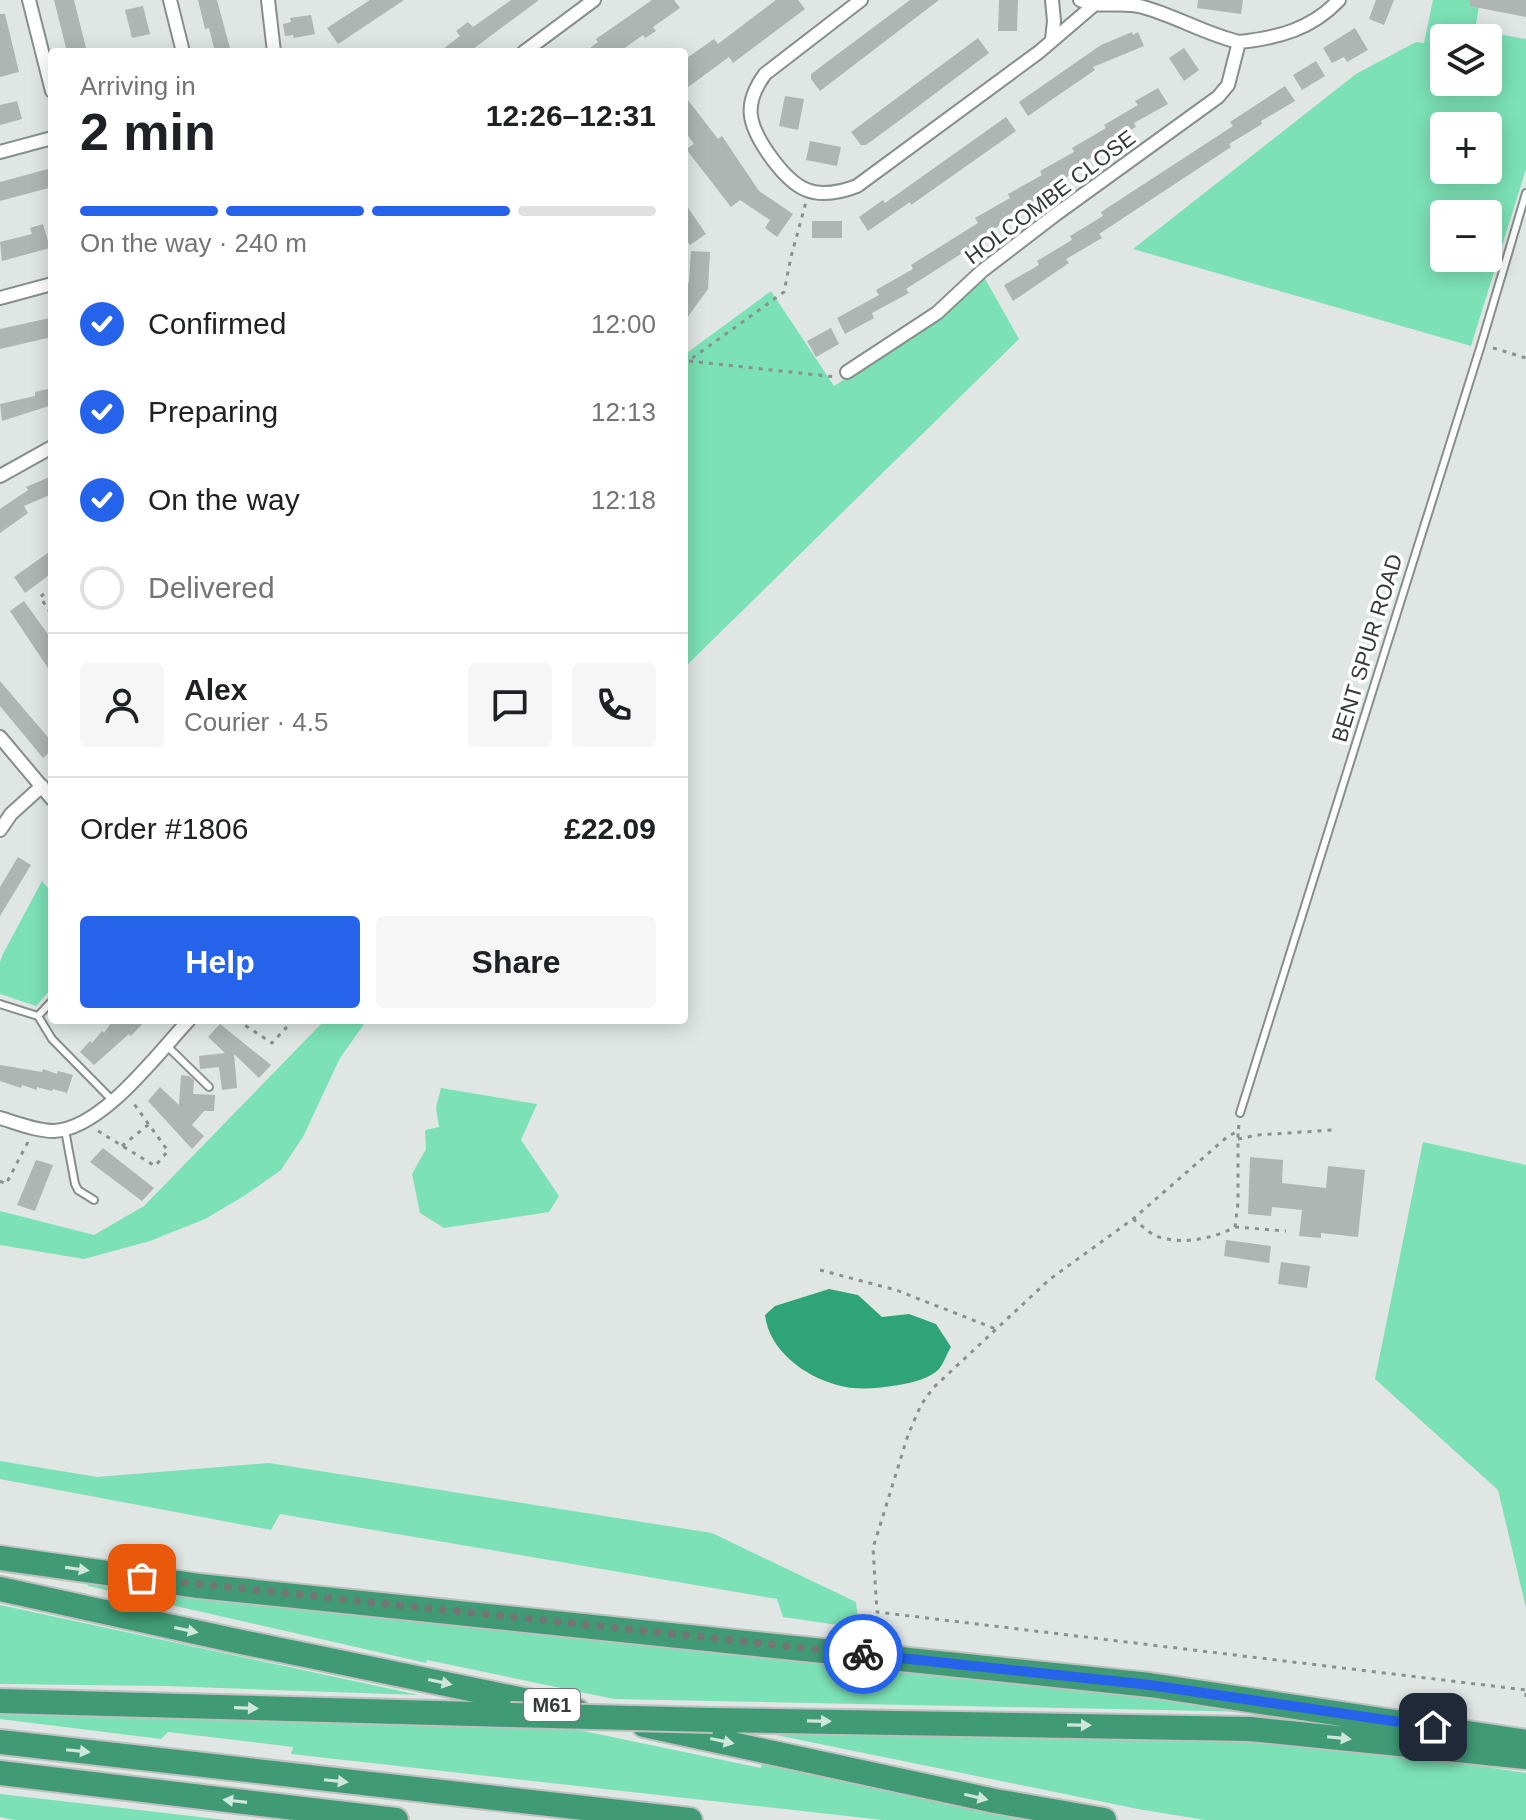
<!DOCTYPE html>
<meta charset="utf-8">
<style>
body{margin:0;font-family:Helvetica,sans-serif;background:#f6f6f6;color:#202124;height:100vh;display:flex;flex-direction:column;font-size:30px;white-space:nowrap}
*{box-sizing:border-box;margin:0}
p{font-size:26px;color:#757577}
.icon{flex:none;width:44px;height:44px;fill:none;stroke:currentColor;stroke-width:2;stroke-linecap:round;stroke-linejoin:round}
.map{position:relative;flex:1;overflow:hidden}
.panel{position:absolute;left:48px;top:48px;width:640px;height:976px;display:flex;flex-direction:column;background:#fff;border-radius:8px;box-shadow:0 4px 20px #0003}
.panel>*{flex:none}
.tools{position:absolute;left:1430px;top:24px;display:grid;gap:16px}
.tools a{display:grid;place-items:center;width:72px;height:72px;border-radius:8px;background:#fff;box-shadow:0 4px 20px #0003;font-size:40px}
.pin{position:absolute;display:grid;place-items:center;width:68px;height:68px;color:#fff;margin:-34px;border-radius:16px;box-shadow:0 4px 12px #0006}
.courier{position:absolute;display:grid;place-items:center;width:80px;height:80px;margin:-40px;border:6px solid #2563eb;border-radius:50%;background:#fff;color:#222;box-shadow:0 2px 10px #0007}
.summary em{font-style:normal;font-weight:700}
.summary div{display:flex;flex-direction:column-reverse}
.summary{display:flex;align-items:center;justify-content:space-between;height:136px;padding:0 32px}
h1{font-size:52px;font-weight:700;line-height:60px}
.bar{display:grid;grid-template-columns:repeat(4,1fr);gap:12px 8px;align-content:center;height:96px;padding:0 32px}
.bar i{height:10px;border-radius:6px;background:#e0e0e0}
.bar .current{background:#2563eb}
.bar p{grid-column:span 4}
.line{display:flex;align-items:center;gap:20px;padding:0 32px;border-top:2px solid #e0e0e0}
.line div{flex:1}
.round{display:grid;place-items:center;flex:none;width:84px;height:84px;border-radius:8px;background:#f6f6f6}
ol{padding:0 32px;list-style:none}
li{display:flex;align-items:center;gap:24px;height:88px}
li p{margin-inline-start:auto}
li .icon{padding:8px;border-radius:50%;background:#2563eb;color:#fff;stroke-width:4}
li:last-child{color:#757577}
li i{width:44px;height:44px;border:4px solid #e0e0e0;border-radius:50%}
.action{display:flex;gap:16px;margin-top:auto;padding:16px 32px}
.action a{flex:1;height:92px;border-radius:8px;background:#2563eb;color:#fff;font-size:32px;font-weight:700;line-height:92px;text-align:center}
.action a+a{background:#f6f6f6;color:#202124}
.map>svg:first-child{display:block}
.green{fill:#7ce1b6;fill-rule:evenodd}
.water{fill:#2fa47a}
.building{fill:#aeb5b2}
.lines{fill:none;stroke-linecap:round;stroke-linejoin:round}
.service-casing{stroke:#888f8b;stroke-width:10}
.minor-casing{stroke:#888f8b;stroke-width:16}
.motorway-casing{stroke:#bfc0c0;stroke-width:28}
.path{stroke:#8b908e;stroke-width:3;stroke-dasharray:4 6;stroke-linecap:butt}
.service{stroke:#fff;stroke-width:6}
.minor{stroke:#fff;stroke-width:12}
.motorway{stroke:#409a76;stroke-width:24}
.motorway-bridge-casing{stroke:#bfc0c0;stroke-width:28;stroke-linecap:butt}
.motorway-bridge{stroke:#409a76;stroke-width:24}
.oneway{fill:#cfe6dd}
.done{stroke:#727674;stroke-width:8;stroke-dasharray:0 14.4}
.route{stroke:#2563eb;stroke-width:10}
.labels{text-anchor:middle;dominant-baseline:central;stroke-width:7;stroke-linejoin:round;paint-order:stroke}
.shield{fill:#fff;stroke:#737574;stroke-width:2}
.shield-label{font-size:20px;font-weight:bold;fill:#373a39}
.street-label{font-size:22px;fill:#373a39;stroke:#fff}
</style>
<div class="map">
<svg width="1526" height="1820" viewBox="0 0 1526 1820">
<rect width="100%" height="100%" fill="#dfe6e3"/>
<path class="green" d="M1433,0H1480L1475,30L1526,39V169L1471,346L1133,249L1356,74L1416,42L1424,43ZM1444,38H1488V82H1444ZM1444,126H1488V170H1444ZM1444,214H1488V258H1444Z
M984,277L1019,339L684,668V355L771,291L834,386L937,319Z
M42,881L52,893V988L36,1006L0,994V962L3,954Z
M325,1020H367L340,1058L303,1137L281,1170L244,1196L205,1219L150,1241L84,1259L0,1245V1211L94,1235L144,1206Z
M441,1088L537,1104L521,1140L559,1196L549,1212L444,1228L420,1213L412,1174L426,1149L425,1130L439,1127L436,1108Z
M1423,1142L1526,1165V1608L1498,1490L1375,1379Z
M0,1461L97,1477L269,1463L712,1533L856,1602L859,1628L783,1617L777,1599L280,1514L271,1530L0,1479Z
M87,1583L1052,1685L1258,1712L614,1699L427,1660L426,1663L88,1586Z
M0,1605L419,1695L166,1686L0,1684Z
M0,1712L569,1728L761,1768L762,1762L869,1787L1048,1820H883L291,1754L293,1747L168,1732L161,1739L0,1719Z
M771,1734C952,1735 1135,1730 1316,1745C1386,1751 1456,1762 1526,1773V1820H1205L1138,1809Z
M0,1794L226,1820H14L0,1817Z"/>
<path class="water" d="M829,1289L858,1295L882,1317L909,1314L936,1324L951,1347C947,1353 944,1363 939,1369C931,1378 911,1383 899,1385C879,1388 856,1391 837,1385C804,1376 769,1350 765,1315L775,1306Z"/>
<path class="building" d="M54,0H74L87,52H67Z
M198,0H217L231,52H215L209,28L205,29Z
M370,0H404L338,44L327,28Z
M511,0H539L469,52H439L460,36L456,31L468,22L473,27Z
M652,0H674L680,8L653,27L656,31L645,38L643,35L619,52H585L598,42L596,39Z
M776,0H798L805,9L733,63L729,57L684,90V60L714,39L718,44Z
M910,0H939L820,91L811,79V74Z
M999,0H1018L1017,31H998Z
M1198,0H1243L1241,14L1197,8Z
M1376,0H1394L1384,25L1369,19Z
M1470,0H1526V17L1470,6Z
M143,6L150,34L132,38L125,10Z
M0,14H5L19,72L0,77Z
M311,15L315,34L294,38L293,35L285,36L283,24L291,22L290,18Z
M1355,28L1368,50L1347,62L1344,57L1332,63L1323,48Z
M1132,32L1133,35L1138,32L1144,46L1093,67L1095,70L1028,116L1019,102L1101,45Z
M978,38L989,53L896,123L866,145H861L851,132Z
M1184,48L1199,70L1184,81L1169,58Z
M1316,61L1325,76L1302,90L1293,75Z
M1285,86L1295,101L1261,121L1262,124L1229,144L1231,147L1099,234L1102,238L1066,259L1069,263L1013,301L1004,285L1039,265L1037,261L1072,240L1070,236L1103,216L1101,212L1233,126L1230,122Z
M1158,88L1168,104L1134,123L1136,127L1102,146L1104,150L1070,170L1072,174L1038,193L1040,197L1005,217L1007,221L973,241L975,245L906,289L909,293L872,313L874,318L845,334L837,318L879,295L876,290L913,269L911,265L978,223L975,218L1010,198L1008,194L1042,175L1040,171L1074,152L1072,148L1106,128L1104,125L1138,105L1135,101Z
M684,95L718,139L722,136L759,191L793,214L777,237L765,228L770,220L740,200L731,207L686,149L694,144L684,130Z
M785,96L804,99L798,130L779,126Z
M17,101L22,119L0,125V105Z
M1006,117L1016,131L911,205L910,202L868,231L859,217L883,200L885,203Z
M810,141L841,147L837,166L806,160Z
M52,168V187L0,201V182Z
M684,202L706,234L690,245L684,236Z
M812,221H842V238H812Z
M43,224L50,248L2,261L0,242L32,234L30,228Z
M691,251L710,252L708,289L684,322V290L689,282Z
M50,318L52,337L0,349V329Z
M831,328L839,344L816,357L807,341Z
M52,388V405L2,421L0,404L35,396V392Z
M52,476V494L24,506L28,513L0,533V509L28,490L26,487Z
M52,550V573L25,593L14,577Z
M24,601L52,640V674L10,611Z
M0,681L52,742V750L43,758L0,706Z
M18,857L31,865L0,916V887Z
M113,1020H146L131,1036L129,1034L94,1065L80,1052L90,1041L92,1043L102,1031L104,1033Z
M220,1024L271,1065L259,1078L234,1054L237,1088L222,1090L219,1067L200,1069L199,1056L225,1053L208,1037Z
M0,1065L42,1072L43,1069L57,1074L58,1071L73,1075L67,1093L53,1089L52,1091L37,1087V1090L22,1085L21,1088L0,1081Z
M181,1075L189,1076L194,1080L193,1094L215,1095L214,1111H204L192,1125L204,1136L192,1149L148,1101L160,1087L179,1105Z
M103,1148L154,1188L142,1201L90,1162Z
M1250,1157L1283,1160L1282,1183L1326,1188L1328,1166L1365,1170L1358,1237L1321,1233V1238L1299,1236L1302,1210L1272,1207L1271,1216L1248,1214Z
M36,1160L53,1165L35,1211L17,1205Z
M1226,1240L1271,1246L1269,1263L1224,1256Z
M1281,1262L1310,1266L1307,1288L1278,1284Z"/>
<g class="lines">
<g class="service-casing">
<path id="service" d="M0,1004L38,1016L52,1001
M38,1016L52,1039L112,1100
M166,1045L209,1087
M1240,1113L1481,345L1526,193
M65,1130L75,1184L78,1190L94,1200"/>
</g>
<g class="minor-casing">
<path id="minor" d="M29,0L52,91
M170,0L183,52
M268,0L274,52
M861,0L765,74C743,104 748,124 768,153C793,189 813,203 857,186L1039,52L1094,5
M1080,0C1100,9 1122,1 1143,7C1176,16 1205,34 1239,42
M1052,40L1054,21L1052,0
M524,52L594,0
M0,152L52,138
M0,298L52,284
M847,372L937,313L982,271L1055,215L1218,97L1228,85L1239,42C1278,38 1312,29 1339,0
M0,476L52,447
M0,737L52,799
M0,830L11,814L42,786
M0,1118C17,1123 36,1131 54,1131C102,1129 157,1054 189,1020"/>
</g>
<g class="motorway-casing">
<path id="motorway" d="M0,1558L199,1586L1150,1685L1526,1742
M0,1589L232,1640L577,1711
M0,1701L510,1715
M713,1720L1250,1729L1526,1757
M644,1725L995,1801L1104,1820
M0,1742L690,1820
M0,1773L396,1820"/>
</g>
<path class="path" d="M1493,348L1526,358
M689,361L836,377
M684,364L784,292L791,257L806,202
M52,588L40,597L52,615
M237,1020L272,1043L286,1028L281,1020
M1239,1125L1238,1131L1227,1137L1133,1219L1050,1279L933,1388L921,1405L908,1435L873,1548L877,1612L1526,1690
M98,1131L155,1166L168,1151L132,1101
M1238,1139L1257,1135L1333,1130
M122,1146L149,1124
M0,1181L6,1184L29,1140
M1133,1219C1140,1224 1147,1231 1154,1235C1178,1246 1213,1239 1235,1227L1238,1203V1131
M1235,1227L1286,1231
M820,1270L896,1290L996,1329
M1526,1693V1702"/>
<use href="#service" class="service"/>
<use href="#minor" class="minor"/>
<use href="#motorway" class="motorway"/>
<g class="motorway-bridge-casing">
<path id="motorway-bridge" d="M510,1715L713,1720"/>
</g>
<use href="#motorway-bridge" class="motorway-bridge"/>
</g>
<defs><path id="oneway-solid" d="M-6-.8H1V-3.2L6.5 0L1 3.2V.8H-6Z" transform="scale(2)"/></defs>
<g class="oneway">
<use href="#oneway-solid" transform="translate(77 1569) rotate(8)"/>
<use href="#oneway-solid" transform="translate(186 1630) rotate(12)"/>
<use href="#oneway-solid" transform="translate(440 1682) rotate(12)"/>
<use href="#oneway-solid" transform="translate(246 1708) rotate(2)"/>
<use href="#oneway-solid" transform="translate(819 1721) rotate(1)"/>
<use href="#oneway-solid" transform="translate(1079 1725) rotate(1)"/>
<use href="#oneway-solid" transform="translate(1339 1738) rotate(6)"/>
<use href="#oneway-solid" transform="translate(722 1741) rotate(12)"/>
<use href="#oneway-solid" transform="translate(78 1751) rotate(6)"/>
<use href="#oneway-solid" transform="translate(336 1781) rotate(6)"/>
<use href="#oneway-solid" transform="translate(976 1797) rotate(13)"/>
<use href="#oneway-solid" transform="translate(235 1801) rotate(-173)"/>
</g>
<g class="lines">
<path class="done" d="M142,1578L863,1654"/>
<path class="route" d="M863,1654L1150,1685L1433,1727"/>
</g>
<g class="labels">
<rect class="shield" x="524" y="1689" width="56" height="32" rx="6"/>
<g class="shield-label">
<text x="552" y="1705">M61</text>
</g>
<g class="street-label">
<text transform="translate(1050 197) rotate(-37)">HOLCOMBE CLOSE</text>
<text transform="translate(1367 648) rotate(-73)">BENT SPUR ROAD</text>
</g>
</g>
</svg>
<div class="tools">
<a><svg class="icon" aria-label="layers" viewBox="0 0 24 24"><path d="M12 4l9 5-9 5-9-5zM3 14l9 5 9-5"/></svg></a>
<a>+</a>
<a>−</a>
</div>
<div class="pin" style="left:142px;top:1578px;background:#ea580c"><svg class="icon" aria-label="bag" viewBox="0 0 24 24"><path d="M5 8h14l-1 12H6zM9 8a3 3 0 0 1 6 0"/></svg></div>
<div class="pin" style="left:1433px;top:1727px;background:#1f2937"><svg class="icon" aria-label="home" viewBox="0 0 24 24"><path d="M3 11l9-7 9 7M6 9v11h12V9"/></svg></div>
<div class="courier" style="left:863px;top:1654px"><svg class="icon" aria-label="bike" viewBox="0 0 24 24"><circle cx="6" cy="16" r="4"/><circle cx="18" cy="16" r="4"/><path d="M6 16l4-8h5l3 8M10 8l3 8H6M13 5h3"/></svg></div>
<section class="panel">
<div class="summary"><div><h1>2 min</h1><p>Arriving in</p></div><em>12:26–12:31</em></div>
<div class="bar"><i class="current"></i><i class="current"></i><i class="current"></i><i></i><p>On the way · 240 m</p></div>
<ol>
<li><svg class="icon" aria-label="check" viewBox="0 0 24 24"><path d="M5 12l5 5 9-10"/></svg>Confirmed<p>12:00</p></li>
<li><svg class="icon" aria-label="check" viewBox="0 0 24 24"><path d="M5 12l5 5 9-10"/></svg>Preparing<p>12:13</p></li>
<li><svg class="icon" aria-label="check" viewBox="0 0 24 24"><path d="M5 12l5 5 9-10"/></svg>On the way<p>12:18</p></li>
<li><i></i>Delivered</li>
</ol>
<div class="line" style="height:144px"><a class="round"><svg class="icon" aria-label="person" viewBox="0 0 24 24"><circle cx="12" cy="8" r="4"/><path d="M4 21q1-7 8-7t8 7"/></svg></a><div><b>Alex</b><p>Courier · 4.5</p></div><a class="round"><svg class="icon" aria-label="chat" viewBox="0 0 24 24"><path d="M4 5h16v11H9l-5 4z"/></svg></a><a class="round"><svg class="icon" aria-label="phone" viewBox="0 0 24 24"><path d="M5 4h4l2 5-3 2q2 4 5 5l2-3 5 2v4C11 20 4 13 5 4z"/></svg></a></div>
<div class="line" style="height:104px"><div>Order #1806</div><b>£22.09</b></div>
<div class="action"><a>Help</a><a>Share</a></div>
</section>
</div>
